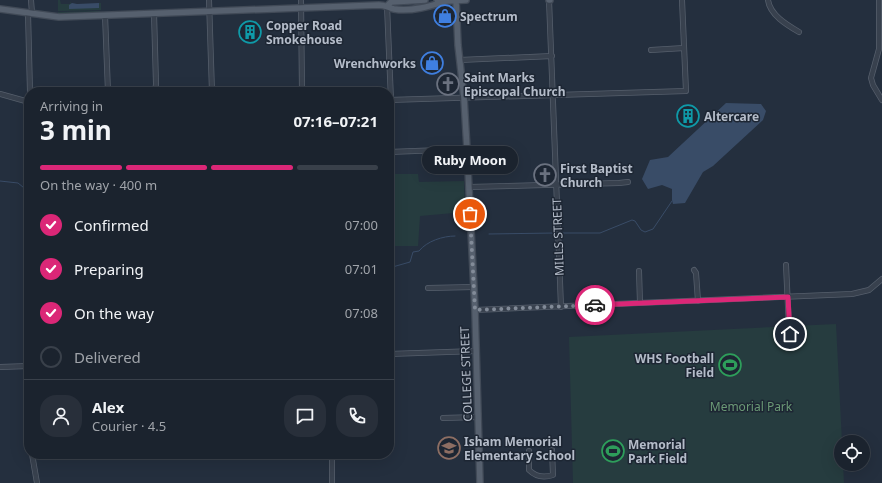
<!DOCTYPE html>
<meta charset="utf-8">
<style>
body{margin:0;font-family:"Noto Sans",sans-serif;background:#282f3a;color:#f1f3f6;height:100vh;display:flex;flex-direction:column;font-size:15px;white-space:nowrap}
*{box-sizing:border-box;margin:0}
p{font-size:13px;color:#a0a4aa}
.icon{flex:none;width:22px;height:22px;fill:none;stroke:currentColor;stroke-width:2;stroke-linecap:round;stroke-linejoin:round}
.map{position:relative;flex:1;overflow:hidden}
.side{position:absolute;left:24px;top:87px;width:370px;height:372px;display:flex;flex-direction:column;background:#1b232e;border-radius:16px;box-shadow:0 4px 16px #0002,0 0 0 1px #39404a}
.side>*{flex:none}
.fabs{position:absolute;left:834px;top:435px;display:grid;gap:8px}
.fabs a{display:grid;place-items:center;width:36px;height:36px;border-radius:50%;background:#1b232e;box-shadow:0 4px 16px #0002,0 0 0 1px #39404a;font-size:20px}
.pin{position:absolute;display:grid;place-items:center;width:34px;height:34px;color:#fff;margin:-17px;border:2px solid #fff;border-radius:50%;box-shadow:0 1px 4px #0007}
.courier{position:absolute;display:grid;place-items:center;width:40px;height:40px;margin:-20px;border:3px solid #db2777;border-radius:50%;background:#fff;color:#222;box-shadow:0 1px 5px #0007}
.bubble{position:absolute;height:28px;border-radius:14px;background:#1b232e;box-shadow:0 4px 16px #0002,0 0 0 1px #39404a;font-size:13px;font-weight:700;line-height:28px;text-align:center}
.head em{font-style:normal;font-weight:700}
.head div{display:flex;flex-direction:column-reverse}
.head{display:flex;align-items:center;justify-content:space-between;height:68px;padding:0 16px}
h1{font-size:26px;font-weight:700;line-height:30px}
.bar{display:grid;grid-template-columns:repeat(4,1fr);gap:6px 4px;align-content:center;height:48px;padding:0 16px}
.bar i{height:5px;border-radius:3px;background:#39404a}
.bar .on{background:#db2777}
.bar p{grid-column:span 4}
.line{display:flex;align-items:center;gap:10px;padding:0 16px;border-top:1px solid #39404a}
.line div{flex:1}
.round{display:grid;place-items:center;flex:none;width:42px;height:42px;border-radius:16px;background:#282f3a}
ol{padding:0 16px;list-style:none}
li{display:flex;align-items:center;gap:12px;height:44px}
li p{margin-inline-start:auto}
li .icon{padding:4px;border-radius:50%;background:#db2777;color:#fff;stroke-width:4}
li:last-child{color:#a0a4aa}
li i{width:22px;height:22px;border:2px solid #39404a;border-radius:50%}
.map>svg:first-child{display:block}
.green{fill:#263c3f}
.water{fill:#394c67}
.lines{fill:none;stroke-linecap:round;stroke-linejoin:round}
.stream{stroke:#394c67;stroke-width:1}
.minor-casing{stroke:#565f6c;stroke-width:6}
.major-casing{stroke:#414a57;stroke-width:8}
.minor{stroke:#38414e;stroke-width:4.5}
.major{stroke:#56606e;stroke-width:5.5}
.done{stroke:#828b98;stroke-width:4;stroke-dasharray:0 7.2}
.route{stroke:#db2777;stroke-width:5}
.labels{text-anchor:middle;dominant-baseline:central;stroke-width:3;stroke-linejoin:round;paint-order:stroke}
.poi-label{font-size:12px;font-weight:bold;fill:#b4bcc9;stroke:#1d2633;text-anchor:start}
.street-label{font-size:12px;fill:#b4bcc9;stroke:#1d2633}
.park-label{font-size:12px;fill:#6b9a76;stroke:#1d2633}
</style>
<div class="map">
<svg width="882" height="483" viewBox="0 0 882 483">
<rect width="100%" height="100%" fill="#242f3e"/>
<path class="green" d="M58,0H60L61,4H70L71,1V5L99,8V3H101V10L58,11Z
M101,11L99,12L58,14V12Z
M389,174H418L419,182L464,181L465,212L420,216L418,246H389Z
M836,324L842,442L841,464H843L844,483H573L569,337Z"/>
<path class="water" d="M72,3L77,4L99,3V8L69,9V5Z
M726,103L761,104L766,111L763,120L713,166L703,172L685,203L673,204L672,200V189L662,185L648,189L642,179L650,160L668,157Z"/>
<g class="lines">
<path class="stream" d="M0,181L18,183L29,192
M561,233H600L632,220L635,221L641,230L645,232L653,229L672,201
M489,234L555,233
M389,268L410,262L413,252L419,251C427,241 443,236 455,236"/>
<g class="minor-casing">
<path id="minor" d="M31,0L32,13
M209,0L212,92
M301,0L302,92
M549,0L561,307
M768,0C770,15 787,25 799,32
M879,0V49L871,78L873,85L882,100
M387,6L391,100
M28,13L30,92
M154,13L156,84L155,92
M105,15L108,92
M651,50L684,48
M460,60L552,56
M0,94L29,102
M389,100L686,91L682,0
M389,152L467,149
M469,187L619,183L628,182
M786,265L789,328L792,338
M694,270L696,273L698,301
M639,271L640,303
M428,288L474,287
M475,310L852,294L869,290L882,279
M389,354L476,351
M0,367L29,366
M443,418L478,417
M529,451V470C536,477 544,478 553,475L552,450
M32,454L37,483
M332,454V483"/>
</g>
<g class="major-casing">
<path id="major" d="M437,0L447,1L466,0
M456,0L458,45L464,98L467,149L475,310L480,483
M549,0H550
M387,6L391,2L425,0
M0,9L59,17L379,5C385,5 389,8 394,9C411,12 431,6 447,1"/>
</g>
<use href="#minor" class="minor"/>
<use href="#major" class="major"/>
</g>
<g class="lines">
<path class="done" d="M470,214L475,310L595,305"/>
<path class="route" d="M595,305L788,297L790,334"/>
</g>
<defs>
<g id="shop-ring" transform="scale(1.15)"><circle r="9.5" fill="#1d2633" stroke="#3f7fe0" stroke-width="1.5"/><path d="M-5-2.5h2.3a2.7 3.5 0 0 1 5.4 0H5L5.5 6h-11ZM-1.5-2.5h3a1.5 2.3 0 0 0-3 0Z" fill="#3f7fe0"/></g>
<g id="building-ring" transform="scale(1.15)"><circle r="9.5" fill="#1d2633" stroke="#0f9aa8" stroke-width="1.5"/><path d="M-4-6H4V6H1V3H-1V6H-4ZM-2.5-4.3h1.7v1.8h-1.7ZM.8-4.3h1.7v1.8H.8ZM-2.5-1h1.7V.8h-1.7ZM.8-1h1.7V.8H.8Z" fill="#0f9aa8"/></g>
<g id="church-ring" transform="scale(1.15)"><circle r="9.5" fill="#1d2633" stroke="#6b7280" stroke-width="1.5"/><path d="M-1.2-6h2.4v3.5h3.3v2.4h-3.3V6h-2.4V-.1h-3.3v-2.4h3.3Z" fill="#6b7280"/></g>
<g id="stadium-ring" transform="scale(1.15)"><circle r="9.5" fill="#1d2633" stroke="#2e9e5b" stroke-width="1.5"/><path d="M0-5a6.5 5 0 1 0 0 10a6.5 5 0 1 0 0-10ZM-3.5-1.8h7v3.6h-7Z" fill="#2e9e5b"/></g>
<g id="school-ring" transform="scale(1.15)"><circle r="9.5" fill="#1d2633" stroke="#8d6e63" stroke-width="1.5"/><path d="M0-5L7-2L0 1L-7-2ZM-4 1L0 2.5L4 1V4Q0 6-4 4Z" fill="#8d6e63"/></g>
</defs>
<g fill-rule="evenodd">
<use href="#shop-ring" x="445" y="16"/>
<use href="#building-ring" x="250" y="32"/>
<use href="#shop-ring" x="432" y="63"/>
<use href="#church-ring" x="448" y="84"/>
<use href="#building-ring" x="688" y="116"/>
<use href="#church-ring" x="545" y="175"/>
<use href="#stadium-ring" x="730" y="365"/>
<use href="#school-ring" x="449" y="448"/>
<use href="#stadium-ring" x="613" y="451"/>
</g>
<g class="labels">
<g class="poi-label">
<text x="460" y="16">Spectrum</text>
<text x="266" y="25">Copper Road<tspan x="266" dy="14">Smokehouse</tspan></text>
<text x="416" y="63" text-anchor="end">Wrenchworks</text>
<text x="464" y="77">Saint Marks<tspan x="464" dy="14">Episcopal Church</tspan></text>
<text x="704" y="116">Altercare</text>
<text x="560" y="168">First Baptist<tspan x="560" dy="14">Church</tspan></text>
<text x="714" y="358" text-anchor="end">WHS Football<tspan x="714" dy="14">Field</tspan></text>
<text x="464" y="441">Isham Memorial<tspan x="464" dy="14">Elementary School</tspan></text>
<text x="628" y="444">Memorial<tspan x="628" dy="14">Park Field</tspan></text>
</g>
<g class="street-label">
<text transform="translate(558 237) rotate(-92)">MILLS STREET</text>
<text transform="translate(466 374) rotate(-92)">COLLEGE STREET</text>
</g>
<g class="park-label">
<text x="751" y="406">Memorial Park</text>
</g>
</g>
</svg>
<div class="fabs">
<a><svg class="icon" aria-label="locate" viewBox="0 0 24 24"><circle cx="12" cy="12" r="6"/><path d="M12 2v4M12 18v4M2 12h4M18 12h4"/></svg></a>
</div>
<div class="pin" style="left:470px;top:214px;background:#ea580c"><svg class="icon" aria-label="bag" viewBox="0 0 24 24"><path d="M5 8h14l-1 12H6zM9 8a3 3 0 0 1 6 0"/></svg></div>
<div class="pin" style="left:790px;top:334px;background:#1f2937"><svg class="icon" aria-label="home" viewBox="0 0 24 24"><path d="M3 11l9-7 9 7M6 9v11h12V9"/></svg></div>
<div class="courier" style="left:595px;top:305px"><svg class="icon" aria-label="car" viewBox="0 0 24 24"><path d="M5 17H2v-5l4-1 3-4h7l3 4 3 1v5h-3M9 17h6M6 11h13"/><circle cx="7" cy="17" r="2"/><circle cx="17" cy="17" r="2"/></svg></div>
<div class="bubble" style="left:422px;top:146px;width:96px">Ruby Moon</div>
<section class="side">
<div class="head"><div><h1>3 min</h1><p>Arriving in</p></div><em>07:16–07:21</em></div>
<div class="bar"><i class="on"></i><i class="on"></i><i class="on"></i><i></i><p>On the way · 400 m</p></div>
<ol>
<li><svg class="icon" aria-label="check" viewBox="0 0 24 24"><path d="M5 12l5 5 9-10"/></svg>Confirmed<p>07:00</p></li>
<li><svg class="icon" aria-label="check" viewBox="0 0 24 24"><path d="M5 12l5 5 9-10"/></svg>Preparing<p>07:01</p></li>
<li><svg class="icon" aria-label="check" viewBox="0 0 24 24"><path d="M5 12l5 5 9-10"/></svg>On the way<p>07:08</p></li>
<li><i></i>Delivered</li>
</ol>
<div class="line" style="height:72px"><a class="round"><svg class="icon" aria-label="person" viewBox="0 0 24 24"><circle cx="12" cy="8" r="4"/><path d="M4 21q1-7 8-7t8 7"/></svg></a><div><b>Alex</b><p>Courier · 4.5</p></div><a class="round"><svg class="icon" aria-label="chat" viewBox="0 0 24 24"><path d="M4 5h16v11H9l-5 4z"/></svg></a><a class="round"><svg class="icon" aria-label="phone" viewBox="0 0 24 24"><path d="M5 4h4l2 5-3 2q2 4 5 5l2-3 5 2v4C11 20 4 13 5 4z"/></svg></a></div>
</section>
</div>
